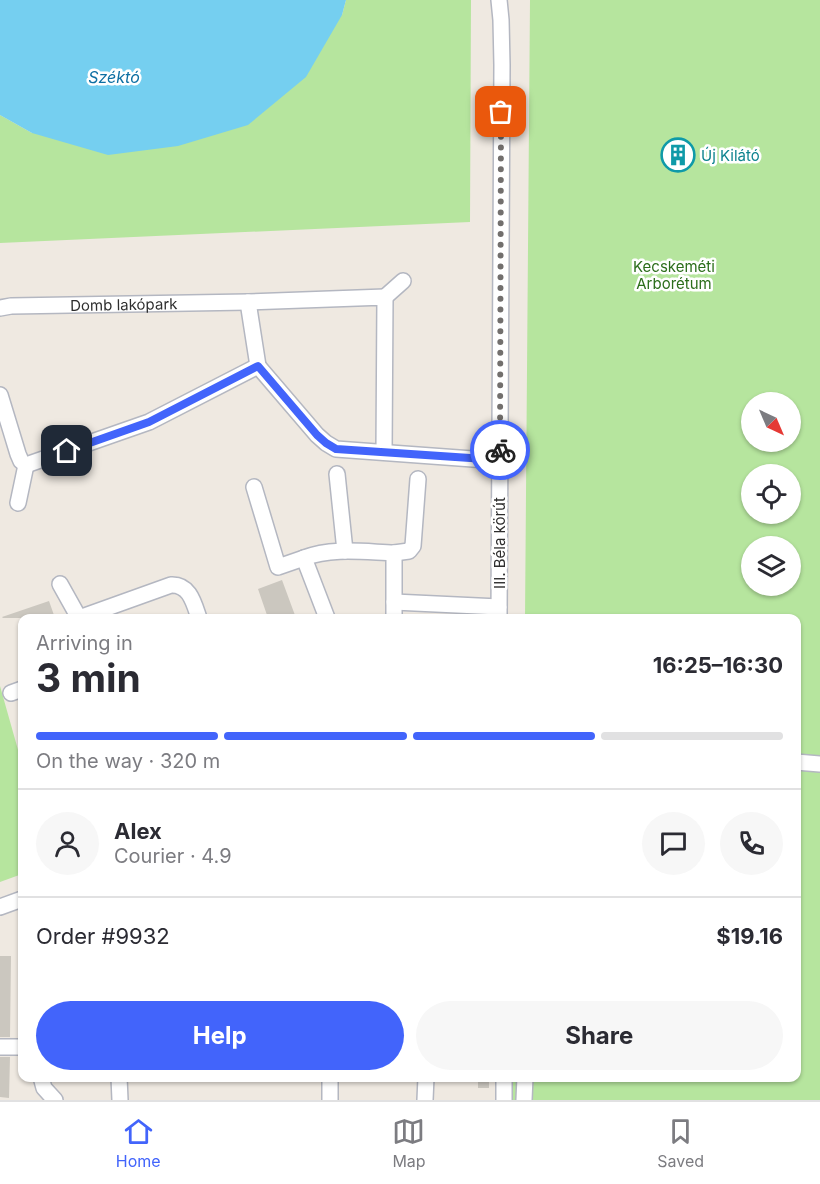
<!DOCTYPE html>
<meta charset="utf-8">
<style>
body{margin:0;font-family:Inter,sans-serif;background:#f7f7f7;color:#2b2b33;height:100vh;display:flex;flex-direction:column;font-size:22px;white-space:nowrap}
*{box-sizing:border-box;margin:0}
p{font-size:20px;color:#7c7c81}
.icon{flex:none;width:33px;height:33px;fill:none;stroke:currentColor;stroke-width:2;stroke-linecap:round;stroke-linejoin:round}
.map{position:relative;flex:1;overflow:hidden}
.details{position:absolute;left:18px;top:614px;width:783px;height:468px;display:flex;flex-direction:column;background:#fff;border-radius:12px;box-shadow:0 2px 4px #0004}
.details>*{flex:none}
.needle{width:39px;rotate:136deg}
.fabs{position:absolute;left:741px;top:392px;display:grid;gap:12px}
.fabs a{display:grid;place-items:center;width:60px;height:60px;border-radius:50%;background:#fff;box-shadow:0 2px 4px #0004;font-size:30px}
.pin{position:absolute;display:grid;place-items:center;width:51px;height:51px;color:#fff;margin:-26px;border-radius:12px;box-shadow:0 3px 9px #0006}
.courier{position:absolute;display:grid;place-items:center;width:60px;height:60px;margin:-30px;border:4px solid #4264fb;border-radius:50%;background:#fff;color:#222;box-shadow:0 2px 8px #0007}
.head em{font-style:normal;font-weight:700}
.head div{display:flex;flex-direction:column-reverse}
.head{display:flex;align-items:center;justify-content:space-between;height:102px;padding:0 18px}
h1{font-size:39px;font-weight:700;line-height:45px}
.bar{display:grid;grid-template-columns:repeat(4,1fr);gap:9px 6px;align-content:center;height:72px;padding:0 18px}
.bar i{height:8px;border-radius:4px;background:#e1e1e2}
.bar .active{background:#4264fb}
.bar p{grid-column:span 4}
.line{display:flex;align-items:center;gap:15px;padding:0 18px;border-top:2px solid #e1e1e2}
.line div{flex:1}
.round{display:grid;place-items:center;flex:none;width:63px;height:63px;border-radius:32px;background:#f7f7f7}
.action{display:flex;gap:12px;margin-top:auto;padding:12px 18px}
.action a{flex:1;height:69px;border-radius:36px;background:#4264fb;color:#fff;font-size:24px;font-weight:700;line-height:69px;text-align:center}
.action a+a{background:#f7f7f7;color:#2b2b33}
.tab-bar{display:flex;justify-content:space-around;align-items:center;height:84px;border-top:2px solid #e1e1e2;background:#fff;font-size:16px;color:#7c7c81}
.tab-bar a{display:grid;justify-items:center;gap:3px}
.tab-bar .active{color:#4264fb}
.map>svg:first-child{display:block}
.green{fill:#b6e59e;fill-rule:evenodd}
.water{fill:#75cff0}
.building{fill:#cbc7bf}
.lines{fill:none;stroke-linecap:round;stroke-linejoin:round}
.minor-casing{stroke:#b4b7c1;stroke-width:18}
.minor{stroke:#fff;stroke-width:15}
.done{stroke:#726f6d;stroke-width:6;stroke-dasharray:0 10.8}
.route{stroke:#4264fb;stroke-width:8}
.labels{text-anchor:middle;dominant-baseline:central;stroke-width:5;stroke-linejoin:round;paint-order:stroke}
.culture-label{font-size:15px;fill:#0d838f;stroke:#fff;text-anchor:start}
.park-label{font-size:15px;fill:#2c6e1b;stroke:#fff}
.street-label{font-size:15px;fill:#2e2e2e;stroke:#fff}
.water-label{font-size:16px;font-style:italic;fill:#0d6fa3;stroke:#fff}
</style>
<div class="map">
<svg width="820" height="1100" viewBox="0 0 820 1100">
<rect width="100%" height="100%" fill="#efe9e1"/>
<path class="green" d="M346,0H471L470,222L0,243V115L32,133L342,15Z
M530,0H820V1100H504V1077H796V618H525ZM752,402H790V441H752ZM752,474H790V513H752ZM752,546H790V585H752Z
M0,686L22,764V874L0,882Z"/>
<path class="water" d="M0,0H346L342,15L306,77L248,125L178,146L108,155L32,133L0,115Z"/>
<path class="building" d="M675,148L685,152L682,162L671,158Z
M282,580L296,618H268L258,589Z
M49,601L55,618H3L2,617Z
M0,956H11L10,1037H0Z
M0,1057H10L9,1098L0,1097Z
M478,1077H489V1088H478Z"/>
<g class="lines">
<g class="minor-casing">
<g id="minor">
<path d="M499,0L501,20L502,65L499,618"/>
<path d="M385,297L403,281"/>
<path d="M248,302L258,366"/>
<path id="s1" d="M0,308L11,306L248,302L385,297L384,452"/>
<path d="M0,395L18,454L21,461L26,465L149,422L258,366L317,435L326,443L336,449L500,461"/>
<path d="M337,474L345,551"/>
<path d="M254,487L278,567L304,558"/>
<path d="M18,503L26,465"/>
<path d="M394,553L409,551L413,546L418,479"/>
<path d="M60,584L79,618"/>
<path d="M394,602L499,607"/>
<path d="M79,618L171,585C190,584 194,604 199,618"/>
<path d="M327,618L304,558C332,547 365,552 394,553V618"/>
<path d="M11,693L22,689"/>
<path d="M796,762L820,764"/>
<path d="M0,907L22,899"/>
<path d="M0,1047H22"/>
<path d="M41,1077L44,1088L55,1100"/>
<path d="M119,1077L120,1100"/>
<path d="M330,1077V1100"/>
<path d="M425,1100L426,1077"/>
<path d="M504,1100V1077"/>
<path d="M524,1100L525,1077"/>
</g>
</g>
<use href="#minor" class="minor"/>
</g>
<g class="lines">
<path class="done" d="M500,450L501,112"/>
<path class="route" d="M67,451L149,422L258,366L317,435L326,443L336,449L500,460V450"/>
</g>
<defs>
<g id="building-ring" transform="scale(1.725)"><circle r="9.5" fill="#fff" stroke="#0f9aa8" stroke-width="1.5"/><path d="M-4-6H4V6H1V3H-1V6H-4ZM-2.5-4.3h1.7v1.8h-1.7ZM.8-4.3h1.7v1.8H.8ZM-2.5-1h1.7V.8h-1.7ZM.8-1h1.7V.8H.8Z" fill="#0f9aa8"/></g>
</defs>
<g fill-rule="evenodd">
<use href="#building-ring" x="678" y="155"/>
</g>
<g class="labels">
<g class="culture-label">
<text x="701" y="155">Új Kilátó</text>
</g>
<g class="park-label">
<text x="674" y="266">Kecskeméti<tspan x="674" dy="17">Arborétum</tspan></text>
</g>
<g class="street-label">
<text stroke="none"><textPath href="#s1" startOffset="124">Domb lakópark</textPath></text>
<text transform="translate(499 543) rotate(-90)">III. Béla körút</text>
</g>
<g class="water-label">
<text x="114" y="77">Széktó</text>
</g>
</g>
</svg>
<div class="fabs">
<a><svg class="needle" viewBox="-14 -14 28 28"><path d="M0-13l5 13h-10z" fill="#e53935"/><path d="M0 13l5-13h-10z" fill="#7c7c81"/></svg></a>
<a><svg class="icon" aria-label="locate" viewBox="0 0 24 24"><circle cx="12" cy="12" r="6"/><path d="M12 2v4M12 18v4M2 12h4M18 12h4"/></svg></a>
<a><svg class="icon" aria-label="layers" viewBox="0 0 24 24"><path d="M12 4l9 5-9 5-9-5zM3 14l9 5 9-5"/></svg></a>
</div>
<div class="pin" style="left:501px;top:112px;background:#ea580c"><svg class="icon" aria-label="bag" viewBox="0 0 24 24"><path d="M5 8h14l-1 12H6zM9 8a3 3 0 0 1 6 0"/></svg></div>
<div class="pin" style="left:67px;top:451px;background:#1f2937"><svg class="icon" aria-label="home" viewBox="0 0 24 24"><path d="M3 11l9-7 9 7M6 9v11h12V9"/></svg></div>
<div class="courier" style="left:500px;top:450px"><svg class="icon" aria-label="bike" viewBox="0 0 24 24"><circle cx="6" cy="16" r="4"/><circle cx="18" cy="16" r="4"/><path d="M6 16l4-8h5l3 8M10 8l3 8H6M13 5h3"/></svg></div>
<section class="details">
<div class="head"><div><h1>3 min</h1><p>Arriving in</p></div><em>16:25–16:30</em></div>
<div class="bar"><i class="active"></i><i class="active"></i><i class="active"></i><i></i><p>On the way · 320 m</p></div>
<div class="line" style="height:108px"><a class="round"><svg class="icon" aria-label="person" viewBox="0 0 24 24"><circle cx="12" cy="8" r="4"/><path d="M4 21q1-7 8-7t8 7"/></svg></a><div><b>Alex</b><p>Courier · 4.9</p></div><a class="round"><svg class="icon" aria-label="chat" viewBox="0 0 24 24"><path d="M4 5h16v11H9l-5 4z"/></svg></a><a class="round"><svg class="icon" aria-label="phone" viewBox="0 0 24 24"><path d="M5 4h4l2 5-3 2q2 4 5 5l2-3 5 2v4C11 20 4 13 5 4z"/></svg></a></div>
<div class="line" style="height:78px"><div>Order #9932</div><b>$19.16</b></div>
<div class="action"><a>Help</a><a>Share</a></div>
</section>
</div>
<nav class="tab-bar">
<a class="active"><svg class="icon" aria-label="home" viewBox="0 0 24 24"><path d="M3 11l9-7 9 7M6 9v11h12V9"/></svg>Home</a>
<a><svg class="icon" aria-label="map" viewBox="0 0 24 24"><path d="M3 6l6-2 6 2 6-2v14l-6 2-6-2-6 2zM9 4v14M15 6v14"/></svg>Map</a>
<a><svg class="icon" aria-label="saved" viewBox="0 0 24 24"><path d="M7 4h10v16l-5-4-5 4z"/></svg>Saved</a>
</nav>
